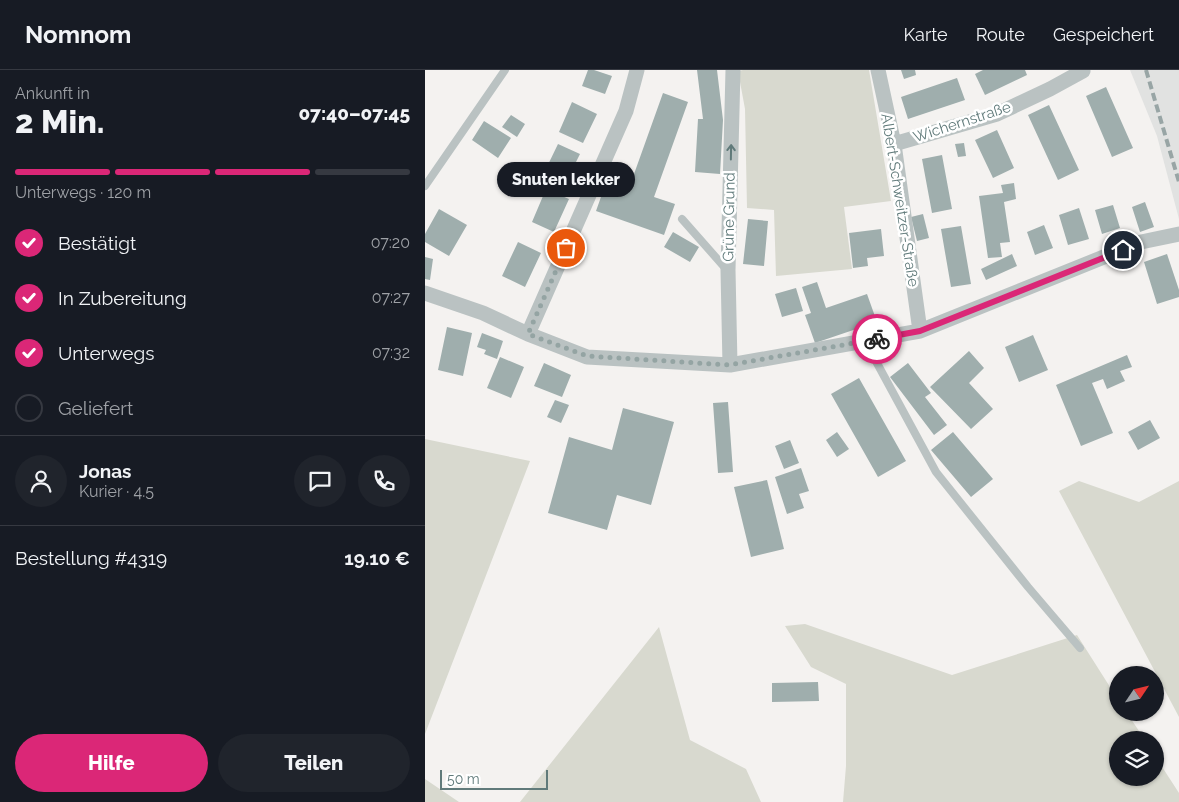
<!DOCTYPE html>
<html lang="de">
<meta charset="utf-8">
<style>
body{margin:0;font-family:Raleway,sans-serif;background:#20242c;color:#f1f3f6;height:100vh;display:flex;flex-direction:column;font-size:19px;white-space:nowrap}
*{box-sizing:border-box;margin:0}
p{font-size:16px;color:#9ea1a6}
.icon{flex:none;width:28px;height:28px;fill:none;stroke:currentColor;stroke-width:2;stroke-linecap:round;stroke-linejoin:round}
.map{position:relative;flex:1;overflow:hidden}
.sheet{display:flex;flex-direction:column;background:#171b24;width:425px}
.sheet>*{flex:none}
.needle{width:32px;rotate:55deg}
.fabs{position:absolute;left:684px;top:596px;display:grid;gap:10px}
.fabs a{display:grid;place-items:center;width:55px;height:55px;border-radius:50%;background:#171b24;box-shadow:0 1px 4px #0004;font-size:25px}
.scale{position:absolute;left:15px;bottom:12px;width:108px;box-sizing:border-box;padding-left:5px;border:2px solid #607a7a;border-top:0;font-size:14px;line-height:18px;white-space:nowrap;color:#607a7a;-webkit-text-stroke:4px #fff;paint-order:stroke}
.pin{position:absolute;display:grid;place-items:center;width:42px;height:42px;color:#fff;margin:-21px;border:2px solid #fff;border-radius:50%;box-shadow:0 1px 5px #0007}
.courier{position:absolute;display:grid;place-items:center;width:50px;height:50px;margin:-25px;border:4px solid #db2777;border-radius:50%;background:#fff;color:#222;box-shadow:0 1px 6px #0007}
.bubble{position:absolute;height:35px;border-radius:18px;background:#171b24;box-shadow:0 1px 4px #0004;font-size:16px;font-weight:800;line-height:35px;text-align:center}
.headline em{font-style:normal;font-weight:800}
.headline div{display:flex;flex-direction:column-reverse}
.headline{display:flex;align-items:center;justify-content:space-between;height:85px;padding:0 15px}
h1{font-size:32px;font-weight:800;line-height:38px}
.bar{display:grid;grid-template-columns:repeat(4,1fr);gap:8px 5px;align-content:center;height:60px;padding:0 15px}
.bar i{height:6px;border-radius:4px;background:#363941}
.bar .current{background:#db2777}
.bar p{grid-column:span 4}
.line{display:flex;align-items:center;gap:12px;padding:0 15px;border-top:1px solid #363941}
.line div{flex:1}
.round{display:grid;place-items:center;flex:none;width:52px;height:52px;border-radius:26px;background:#20242c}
ol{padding:0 15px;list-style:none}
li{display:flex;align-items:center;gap:15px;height:55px}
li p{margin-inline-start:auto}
li .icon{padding:5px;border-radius:50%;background:#db2777;color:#fff;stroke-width:4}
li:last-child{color:#9ea1a6}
li i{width:28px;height:28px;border:2px solid #363941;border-radius:50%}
.cta{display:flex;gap:10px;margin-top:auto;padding:10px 15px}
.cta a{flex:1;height:58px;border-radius:30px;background:#db2777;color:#fff;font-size:20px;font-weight:800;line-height:58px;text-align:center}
.cta a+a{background:#20242c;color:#f1f3f6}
header{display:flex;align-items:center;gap:30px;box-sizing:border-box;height:70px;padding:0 25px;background:#171b24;border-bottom:1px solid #363941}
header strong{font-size:24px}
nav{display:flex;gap:28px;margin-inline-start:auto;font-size:18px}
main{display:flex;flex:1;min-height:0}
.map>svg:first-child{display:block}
.built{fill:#e1e2e1}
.green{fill:#d8d9cf}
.building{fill:#9faead}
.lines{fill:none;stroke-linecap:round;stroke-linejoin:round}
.lane{stroke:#bac2c2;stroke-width:8}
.street{stroke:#bac2c2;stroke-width:15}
.rail{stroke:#98a5a5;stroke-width:4;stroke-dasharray:8 4;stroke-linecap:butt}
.oneway{stroke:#607a7a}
.done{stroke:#94a4a3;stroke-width:5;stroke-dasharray:0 9}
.route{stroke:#db2777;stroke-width:6}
.labels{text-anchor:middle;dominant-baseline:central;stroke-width:5;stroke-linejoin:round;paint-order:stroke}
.street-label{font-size:15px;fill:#607a7a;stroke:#fff}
</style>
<header>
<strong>Nomnom</strong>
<nav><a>Karte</a><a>Route</a><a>Gespeichert</a></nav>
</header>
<main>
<section class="sheet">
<div class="headline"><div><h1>2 Min.</h1><p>Ankunft in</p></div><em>07:40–07:45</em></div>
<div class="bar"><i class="current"></i><i class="current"></i><i class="current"></i><i></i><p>Unterwegs · 120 m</p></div>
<ol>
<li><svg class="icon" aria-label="check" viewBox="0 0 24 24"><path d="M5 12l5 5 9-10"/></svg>Bestätigt<p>07:20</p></li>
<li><svg class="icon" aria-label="check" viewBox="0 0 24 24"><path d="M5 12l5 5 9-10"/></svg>In Zubereitung<p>07:27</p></li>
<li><svg class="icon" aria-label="check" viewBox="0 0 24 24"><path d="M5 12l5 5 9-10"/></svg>Unterwegs<p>07:32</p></li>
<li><i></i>Geliefert</li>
</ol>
<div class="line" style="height:90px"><a class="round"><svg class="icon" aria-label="person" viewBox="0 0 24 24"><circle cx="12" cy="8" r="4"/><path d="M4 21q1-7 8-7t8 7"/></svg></a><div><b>Jonas</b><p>Kurier · 4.5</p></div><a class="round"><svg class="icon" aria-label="chat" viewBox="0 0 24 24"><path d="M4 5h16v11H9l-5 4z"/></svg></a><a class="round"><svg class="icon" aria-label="phone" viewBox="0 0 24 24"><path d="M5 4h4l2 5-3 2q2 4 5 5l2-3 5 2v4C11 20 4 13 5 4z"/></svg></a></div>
<div class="line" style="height:65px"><div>Bestellung #4319</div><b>19.10 €</b></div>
<div class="cta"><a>Hilfe</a><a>Teilen</a></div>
</section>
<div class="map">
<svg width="754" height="732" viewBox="0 0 754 732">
<rect width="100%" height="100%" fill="#f4f2f0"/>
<path class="built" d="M705,0H754V149L732,66Z"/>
<path class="green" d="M318,0H444L466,131L419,137L427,199L351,206L349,140L322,138L320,39L313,1Z
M0,369L105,391L0,664Z
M654,411L714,432L754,411V647L634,421Z
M380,554L527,605L652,565L692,628V642L702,643L720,670H692V708H730V686L754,723V732H418L421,696V614L386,597L360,556Z
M234,557L265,670L321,699L336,732H95Z
M0,709L34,732H0Z"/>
<path class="building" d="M163,0H169L187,6L180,24L157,16Z
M272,0H292L298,50L295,104L270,102L273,49H278Z
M476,0H490L491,5L479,9Z
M558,0H600L602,5L560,25L550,4Z
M532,8L540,30L483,49L476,27Z
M681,17L708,78L687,87L661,26Z
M238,23L263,32L229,127L250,134L239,165L171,141L182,110L204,118Z
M147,32L172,44L158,73L134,62Z
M624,35L654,100L633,110L603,45Z
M86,45L100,54L92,67L77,57Z
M59,51L86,68L73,88L47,70Z
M572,60L589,98L568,108L550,70Z
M539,73L541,86L533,87L530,74Z
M133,74L155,84L139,116L118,105Z
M517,85L527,139L507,143L497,89Z
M589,113L591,129L579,132L585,172L575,173L577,187L563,188L554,126L578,123L576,115Z
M121,119L144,129L129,162L107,152Z
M720,132L729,157L715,162L707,137Z
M688,135L695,158L677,164L670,140Z
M654,138L664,169L643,175L634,145Z
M14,139L42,155L24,186L0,172V164Z
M498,144L504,168L492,171L486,147Z
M323,149L343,151L339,196L318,194Z
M619,155L628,178L610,185L602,162Z
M536,156L546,214L526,217L516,159Z
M456,159L459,186L442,188L443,196L428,198L424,163Z
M248,162L274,177L265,192L239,177Z
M93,172L116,183L100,217L77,206Z
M587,184L592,196L561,210L556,199Z
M742,184L754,220V227L732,234L719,192Z
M0,187L8,189L5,210L0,209Z
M392,212L401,238L442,224L452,252L390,273L380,245L386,243L377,217Z
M371,218L378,241L357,247L350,224Z
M22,257L47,263L38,306L13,300Z
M57,263L78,271L72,289L59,284L61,280L52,277Z
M608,265L623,300L594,312L580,277Z
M544,281L559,298L544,313L568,339L546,359L505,317Z
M702,285L707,297L695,301L700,311L682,319L678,309L667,313L688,363L656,376L631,315Z
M75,287L99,297L86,328L62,318Z
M119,293L146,305L137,327L109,316Z
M483,293L506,323L500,327L522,355L509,365L465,307Z
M434,308L481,391L453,407L406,324Z
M130,330L144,335L136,353L122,347Z
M303,332L308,402L293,403L288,333Z
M198,338L249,352L226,435L192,425L182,460L123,443L144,367L187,380Z
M725,350L735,368L713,380L703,362Z
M412,362L424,379L412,387L401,370Z
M528,362L568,409L546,427L506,380Z
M365,370L374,393L359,399L350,376Z
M376,398L384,421L374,424L379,438L362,444L350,407Z
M342,410L359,479L326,487L309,417Z
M393,612L394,631L347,632V613Z"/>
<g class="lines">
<path class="lane" d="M0,116L80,0
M257,149L302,200
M440,271L511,402L603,517L655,578"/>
<path class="street" d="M453,0L469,74L495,261
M469,74L572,44L625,19L658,1
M0,223L58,243L103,264L162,287L305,295L495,261L716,172L754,164
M103,264L201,41L212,0
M305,295L303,200L308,0"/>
<path class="rail" d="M721,0L754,112"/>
</g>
<defs><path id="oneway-shaft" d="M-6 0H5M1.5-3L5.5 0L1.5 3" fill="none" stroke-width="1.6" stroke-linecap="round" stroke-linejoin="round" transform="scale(1.25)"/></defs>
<use class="oneway" href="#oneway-shaft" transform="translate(306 82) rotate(-89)"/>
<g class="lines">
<path class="done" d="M141,178L103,264L162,286L304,295L452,269"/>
<path class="route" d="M452,269L495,261L698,180"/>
</g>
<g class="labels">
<g class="street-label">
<text transform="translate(537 52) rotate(-18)">Wichernstraße</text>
<text transform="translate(475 130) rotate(81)">Albert-Schweitzer-Straße</text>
<text transform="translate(304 147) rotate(-89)">Grüne Grund</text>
</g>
</g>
</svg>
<div class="fabs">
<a><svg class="needle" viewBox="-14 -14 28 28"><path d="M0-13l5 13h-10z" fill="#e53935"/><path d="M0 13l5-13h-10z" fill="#9ea1a6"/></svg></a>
<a><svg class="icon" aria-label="layers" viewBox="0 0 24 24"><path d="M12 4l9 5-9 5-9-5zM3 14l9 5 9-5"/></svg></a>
</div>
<div class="scale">50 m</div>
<div class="pin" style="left:141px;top:178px;background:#ea580c"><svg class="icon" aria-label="bag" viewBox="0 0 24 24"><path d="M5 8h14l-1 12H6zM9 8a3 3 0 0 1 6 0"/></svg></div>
<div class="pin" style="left:698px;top:180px;background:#1f2937"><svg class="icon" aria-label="home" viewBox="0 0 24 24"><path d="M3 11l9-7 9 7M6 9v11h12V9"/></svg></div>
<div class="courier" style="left:452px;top:269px"><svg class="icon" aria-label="bike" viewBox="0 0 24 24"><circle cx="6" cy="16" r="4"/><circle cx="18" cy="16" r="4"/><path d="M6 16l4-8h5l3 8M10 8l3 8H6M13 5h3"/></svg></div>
<div class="bubble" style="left:72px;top:92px;width:138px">Snuten lekker</div>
</div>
</main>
